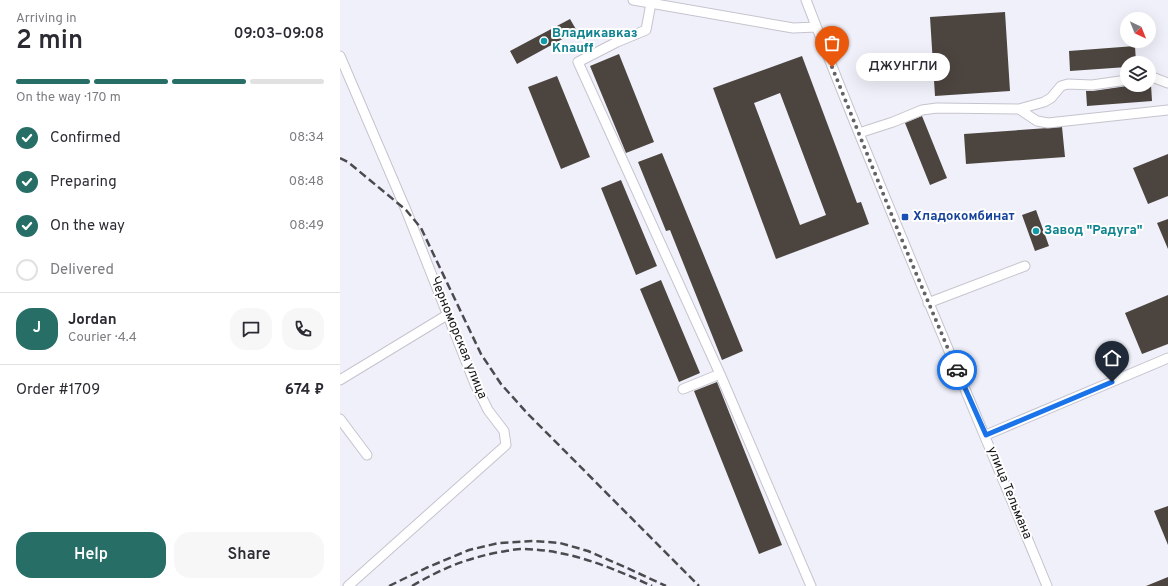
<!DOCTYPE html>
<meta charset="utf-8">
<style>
body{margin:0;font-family:Overpass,sans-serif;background:#f7f7f7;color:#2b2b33;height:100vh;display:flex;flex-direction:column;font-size:15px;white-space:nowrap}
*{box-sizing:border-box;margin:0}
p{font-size:13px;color:#7c7c81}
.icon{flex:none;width:22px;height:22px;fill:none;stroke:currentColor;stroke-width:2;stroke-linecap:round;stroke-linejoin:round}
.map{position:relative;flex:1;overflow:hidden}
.sheet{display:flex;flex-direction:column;background:#fff;width:340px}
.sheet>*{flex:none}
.needle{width:26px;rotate:137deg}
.controls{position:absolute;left:780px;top:12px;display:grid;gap:8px}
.controls a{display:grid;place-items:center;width:36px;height:36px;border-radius:50%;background:#fff;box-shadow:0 4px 16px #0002;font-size:20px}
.pin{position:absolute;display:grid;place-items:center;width:34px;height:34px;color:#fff;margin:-41px -17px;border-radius:50% 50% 50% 0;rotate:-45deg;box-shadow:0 0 4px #0007}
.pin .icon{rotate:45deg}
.courier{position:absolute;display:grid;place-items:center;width:40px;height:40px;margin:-20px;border:3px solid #1a73e8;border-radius:50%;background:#fff;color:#222;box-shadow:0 1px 5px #0007}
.bubble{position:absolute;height:28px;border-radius:14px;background:#fff;box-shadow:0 4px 16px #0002;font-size:13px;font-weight:600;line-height:28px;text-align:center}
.summary em{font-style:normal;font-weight:600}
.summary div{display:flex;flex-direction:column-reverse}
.summary{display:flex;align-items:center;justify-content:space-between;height:68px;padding:0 16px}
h1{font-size:26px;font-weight:600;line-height:30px}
.bar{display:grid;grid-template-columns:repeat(4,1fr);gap:6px 4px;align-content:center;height:48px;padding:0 16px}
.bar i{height:5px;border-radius:3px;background:#e1e1e2}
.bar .on{background:#266e66}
.bar p{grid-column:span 4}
.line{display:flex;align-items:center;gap:10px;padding:0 16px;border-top:1px solid #e1e1e2}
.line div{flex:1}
.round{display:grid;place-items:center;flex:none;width:42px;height:42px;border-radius:16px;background:#f7f7f7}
ol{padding:0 16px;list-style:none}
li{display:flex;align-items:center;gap:12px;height:44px}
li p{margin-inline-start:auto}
li .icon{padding:4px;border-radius:50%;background:#266e66;color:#fff;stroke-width:4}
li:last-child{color:#7c7c81}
li i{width:22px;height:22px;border:2px solid #e1e1e2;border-radius:50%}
.primary-button{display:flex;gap:8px;margin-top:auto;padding:8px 16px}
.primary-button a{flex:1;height:46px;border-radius:16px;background:#266e66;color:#fff;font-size:16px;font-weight:600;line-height:46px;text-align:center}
.primary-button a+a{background:#f7f7f7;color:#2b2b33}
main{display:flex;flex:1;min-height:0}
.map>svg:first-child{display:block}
.building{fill:#4c443f;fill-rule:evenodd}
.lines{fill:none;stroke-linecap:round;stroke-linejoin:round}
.minor-casing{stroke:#c5c4ce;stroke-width:11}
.minor{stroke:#fff;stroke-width:9}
.rail{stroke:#4a4a4f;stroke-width:2.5;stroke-dasharray:8 4;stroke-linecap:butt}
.done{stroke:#626267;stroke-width:4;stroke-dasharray:0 7.2}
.route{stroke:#1a73e8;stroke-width:5}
.culture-dot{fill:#0f9aa8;stroke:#fefefe;stroke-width:1.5}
.transit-dot{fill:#1a4fb4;stroke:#fefefe;stroke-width:1.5}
.labels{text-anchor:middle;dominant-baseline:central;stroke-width:4;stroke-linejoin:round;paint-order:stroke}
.culture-label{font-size:13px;font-weight:bold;fill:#0d838f;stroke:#fefefe;text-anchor:start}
.transit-label{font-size:13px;font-weight:bold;fill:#164399;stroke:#fefefe;text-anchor:start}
.street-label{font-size:13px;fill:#151518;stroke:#fefefe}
</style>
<main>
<section class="sheet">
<div class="summary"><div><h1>2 min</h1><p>Arriving in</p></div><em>09:03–09:08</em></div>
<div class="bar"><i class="on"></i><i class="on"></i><i class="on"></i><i></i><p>On the way · 170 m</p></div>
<ol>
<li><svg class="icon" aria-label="check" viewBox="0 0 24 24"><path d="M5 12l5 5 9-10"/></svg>Confirmed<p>08:34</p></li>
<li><svg class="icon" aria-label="check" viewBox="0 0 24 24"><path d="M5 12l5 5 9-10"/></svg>Preparing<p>08:48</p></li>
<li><svg class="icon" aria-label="check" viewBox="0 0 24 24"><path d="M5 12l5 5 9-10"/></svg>On the way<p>08:49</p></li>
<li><i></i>Delivered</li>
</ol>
<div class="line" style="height:72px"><b class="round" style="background:#266e66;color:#fff">J</b><div><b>Jordan</b><p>Courier · 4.4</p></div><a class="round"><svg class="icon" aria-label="chat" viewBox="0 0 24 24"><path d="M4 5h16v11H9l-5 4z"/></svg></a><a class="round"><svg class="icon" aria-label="phone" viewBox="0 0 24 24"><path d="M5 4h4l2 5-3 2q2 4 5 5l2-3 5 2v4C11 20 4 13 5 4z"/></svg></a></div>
<div class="line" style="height:52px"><div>Order #1709</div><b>674 ₽</b></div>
<div class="primary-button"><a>Help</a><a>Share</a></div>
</section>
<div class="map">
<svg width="828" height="586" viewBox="0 0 828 586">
<rect width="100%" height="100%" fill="#f0f0fa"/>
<path class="building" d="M665,12L670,91L595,96L590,17Z
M230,19L237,31L177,64L170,51Z
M795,46L796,63H787V67L730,71L729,51Z
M279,54L314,142L286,153L250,66Z
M462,56L517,203L521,202L529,224L436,259L373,88ZM440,93L486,215L460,225L414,103Z
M217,76L250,157L221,169L188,87Z
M811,85L812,101L747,106L746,91H753L787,86Z
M582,116L607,178L590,185L565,123Z
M722,127L725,157L626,164L624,134Z
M322,153L403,351L382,360L330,230L326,231L298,162Z
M828,154V196L808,204L793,168Z
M281,180L317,266L296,275L261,188Z
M696,210L709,246L695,251L682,215Z
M828,219V249L817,223Z
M321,280L360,373L339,382L300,289Z
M828,295V344L802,354L785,313Z
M377,382L442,545L419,554L354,391Z
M828,506V545L814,511Z
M828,577V586H806Z"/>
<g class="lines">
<g class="minor-casing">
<path id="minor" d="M293,0L453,28L476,27
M466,0C542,197 627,391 707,586
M311,3L306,30L277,42L238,62L380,374L343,389
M0,56L66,210L135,384L148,410L164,431L166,445L8,586
M809,78L812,77L828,83
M679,109L704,102L711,98L721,86L728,84L752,85L787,80
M519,133L553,122L582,110L597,108L679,109L697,121L708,123L828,110
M588,303L685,266
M380,374L471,586
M0,380L107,315
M0,419L27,455
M646,435L828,358"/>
</g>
<use href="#minor" class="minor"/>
<path class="rail" d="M0,158L8,162L66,210L81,228L141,354L161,384L187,413L359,586
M49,586L86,568L129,550L159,543L194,541L220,543L248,551L285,567L326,586
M72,586C101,569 127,558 160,552C167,551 174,549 181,549C227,549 271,567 312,586"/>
</g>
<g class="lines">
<path class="done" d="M492,67L559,233L617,370"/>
<path class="route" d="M617,370L646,435L772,382"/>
</g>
<g class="culture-dot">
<circle cx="204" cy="41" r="4"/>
<circle cx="696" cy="231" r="4"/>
</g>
<rect class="transit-dot" x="561" y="213" width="8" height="8" rx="2"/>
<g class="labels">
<g class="culture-label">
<text x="212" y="34">Владикавказ<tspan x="212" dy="15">Knauff</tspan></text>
<text x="704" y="231">Завод "Радуга"</text>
</g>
<g class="transit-label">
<text x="573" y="217">Хладокомбинат</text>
</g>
<g class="street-label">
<text transform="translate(118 338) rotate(68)">Черноморская улица</text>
<text transform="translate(669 493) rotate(68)">улица Тельмана</text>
</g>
</g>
</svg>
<div class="controls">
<a><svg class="needle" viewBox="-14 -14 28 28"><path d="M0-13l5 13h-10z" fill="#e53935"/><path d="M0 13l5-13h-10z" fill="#7c7c81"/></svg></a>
<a><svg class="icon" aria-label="layers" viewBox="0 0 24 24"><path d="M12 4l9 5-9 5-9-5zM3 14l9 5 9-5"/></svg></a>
</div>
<div class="pin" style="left:492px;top:67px;background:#ea580c"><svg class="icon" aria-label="bag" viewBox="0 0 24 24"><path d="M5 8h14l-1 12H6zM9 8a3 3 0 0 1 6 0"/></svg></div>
<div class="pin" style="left:772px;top:382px;background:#1f2937"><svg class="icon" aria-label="home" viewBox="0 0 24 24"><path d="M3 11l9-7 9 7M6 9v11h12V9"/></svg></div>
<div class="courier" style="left:617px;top:370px"><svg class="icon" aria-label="car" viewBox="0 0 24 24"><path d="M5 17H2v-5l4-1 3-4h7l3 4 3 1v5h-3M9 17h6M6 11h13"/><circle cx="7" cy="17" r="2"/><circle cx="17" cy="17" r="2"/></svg></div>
<div class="bubble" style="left:516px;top:53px;width:94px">ДЖУНГЛИ</div>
</div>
</main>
